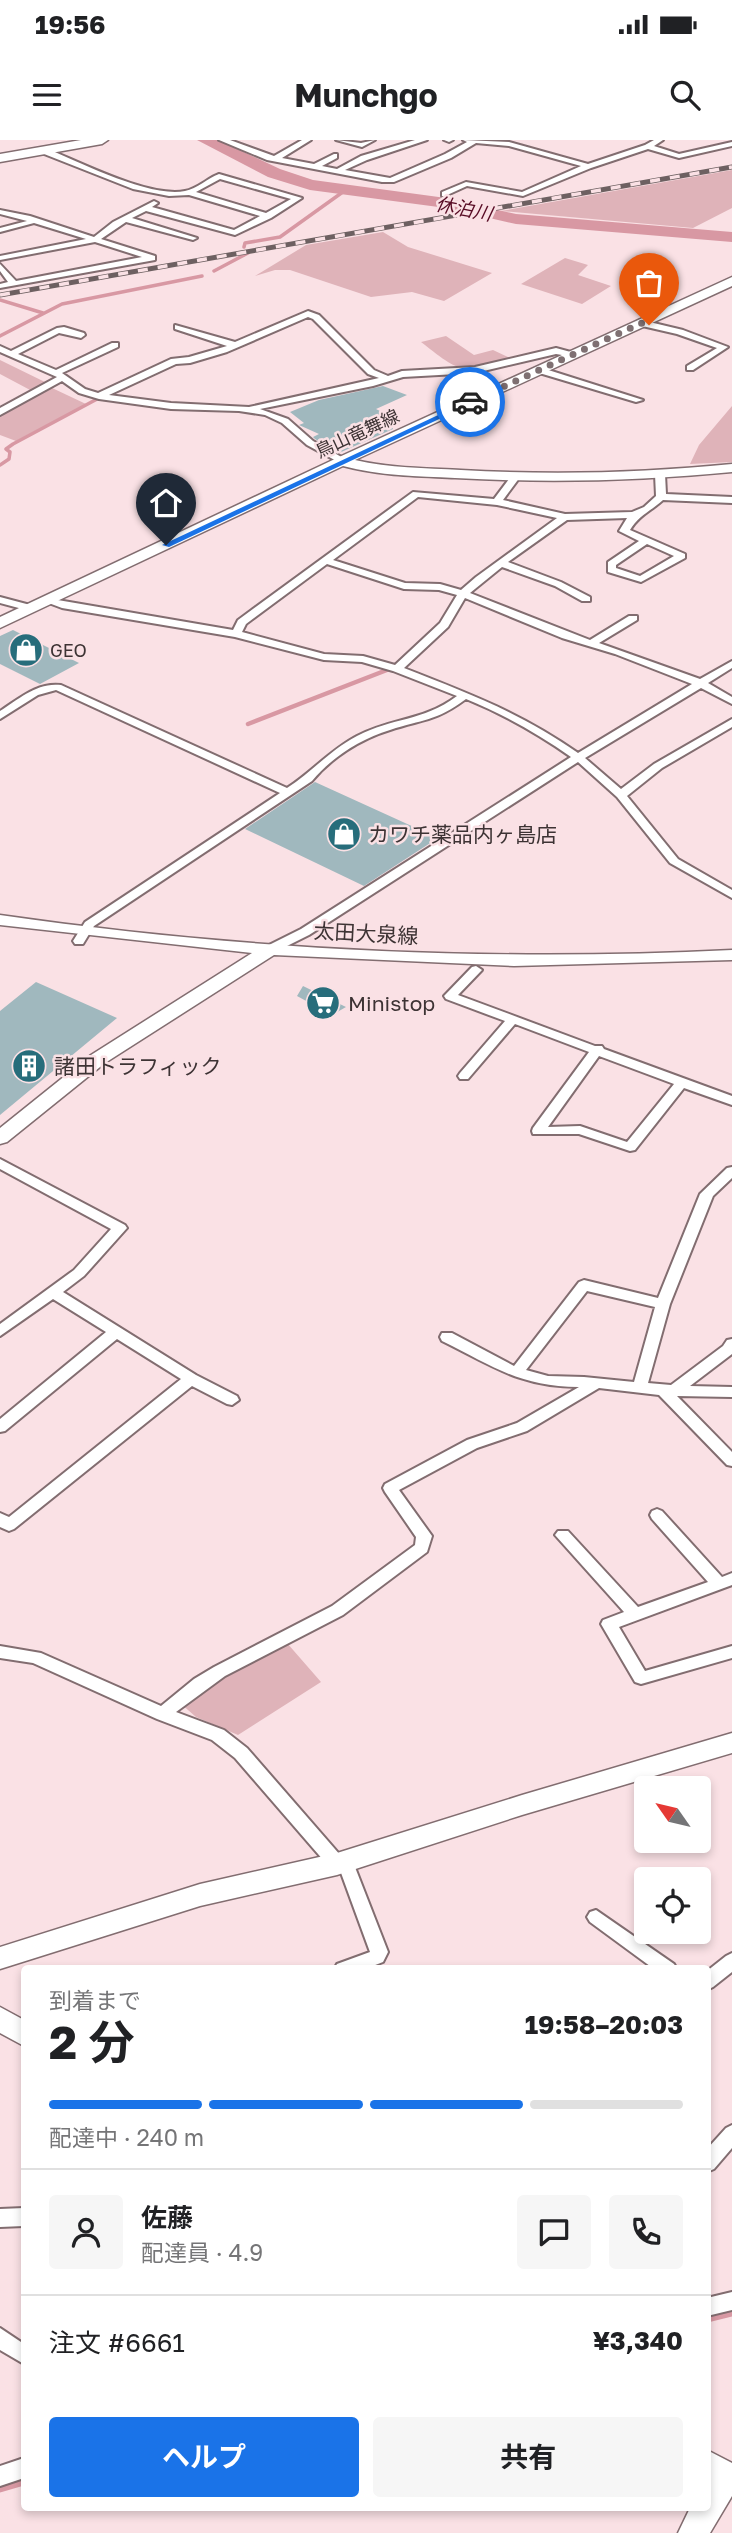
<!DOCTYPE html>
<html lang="ja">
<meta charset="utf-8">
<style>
body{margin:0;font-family:"Golos Text","Noto Sans JP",sans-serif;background:#f6f6f6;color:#202124;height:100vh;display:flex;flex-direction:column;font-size:26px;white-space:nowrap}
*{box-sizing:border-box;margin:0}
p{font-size:23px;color:#757577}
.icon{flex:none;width:38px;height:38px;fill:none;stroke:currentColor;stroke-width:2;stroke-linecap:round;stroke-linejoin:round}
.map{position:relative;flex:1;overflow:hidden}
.sheet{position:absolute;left:21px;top:1825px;width:690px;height:546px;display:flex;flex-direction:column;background:#fff;border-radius:7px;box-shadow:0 4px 10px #0003}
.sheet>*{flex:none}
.needle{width:46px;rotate:304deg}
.tools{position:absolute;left:634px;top:1636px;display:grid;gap:14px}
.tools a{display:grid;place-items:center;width:77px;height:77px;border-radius:7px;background:#fff;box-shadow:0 4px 10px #0003;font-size:35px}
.pin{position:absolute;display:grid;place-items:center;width:60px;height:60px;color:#fff;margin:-72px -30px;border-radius:50% 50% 50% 0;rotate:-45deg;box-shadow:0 0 7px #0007}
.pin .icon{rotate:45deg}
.courier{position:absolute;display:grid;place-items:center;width:70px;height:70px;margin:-35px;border:5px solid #1a73e8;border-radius:50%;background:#fff;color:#222;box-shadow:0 2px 9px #0007}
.overview em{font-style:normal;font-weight:700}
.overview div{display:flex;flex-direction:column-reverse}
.overview{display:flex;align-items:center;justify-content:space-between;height:119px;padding:0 28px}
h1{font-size:46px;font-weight:700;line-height:52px}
.bar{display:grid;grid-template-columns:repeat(4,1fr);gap:10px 7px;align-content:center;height:84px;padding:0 28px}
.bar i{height:9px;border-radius:5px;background:#e0e0e0}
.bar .active{background:#1a73e8}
.bar p{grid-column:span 4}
.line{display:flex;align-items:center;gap:18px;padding:0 28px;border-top:2px solid #e0e0e0}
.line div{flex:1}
.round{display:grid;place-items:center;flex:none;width:74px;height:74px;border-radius:7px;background:#f6f6f6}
.primary-button{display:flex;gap:14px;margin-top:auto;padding:14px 28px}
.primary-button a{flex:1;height:80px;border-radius:7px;background:#1a73e8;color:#fff;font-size:28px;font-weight:700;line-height:80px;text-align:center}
.primary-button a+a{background:#f6f6f6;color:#202124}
.status{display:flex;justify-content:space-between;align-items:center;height:49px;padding:0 35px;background:#fff;direction:ltr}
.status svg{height:19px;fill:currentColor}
header{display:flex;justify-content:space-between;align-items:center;height:91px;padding:0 28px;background:#fff;font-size:32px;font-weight:700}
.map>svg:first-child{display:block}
.green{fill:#dfb3b9}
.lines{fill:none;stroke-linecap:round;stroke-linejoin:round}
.stream-far2{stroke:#d898a3;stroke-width:3.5}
.stream-far1{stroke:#d898a3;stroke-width:4.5}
.stream{stroke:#d898a3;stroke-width:7}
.river{fill:#d898a3;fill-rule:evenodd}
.building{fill:#a0b8be}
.street-casing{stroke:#826d70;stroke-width:4}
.secondary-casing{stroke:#826d70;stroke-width:3}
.primary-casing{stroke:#826d70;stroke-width:3}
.street{fill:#fff;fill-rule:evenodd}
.secondary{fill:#fff;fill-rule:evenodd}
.primary{fill:#fff;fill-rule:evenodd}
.rail-casing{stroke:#6d6061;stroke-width:5}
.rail{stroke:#fae1e5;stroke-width:3.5;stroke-dasharray:10;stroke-linecap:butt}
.route{fill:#1a73e8}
.done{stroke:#7f7072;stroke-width:7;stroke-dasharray:0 12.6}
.labels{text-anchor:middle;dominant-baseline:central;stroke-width:5;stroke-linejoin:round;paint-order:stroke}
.far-street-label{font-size:18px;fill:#3d3334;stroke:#fae1e5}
.far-poi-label{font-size:18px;fill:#3d3334;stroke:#fae1e5;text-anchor:start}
.far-water-label{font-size:19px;font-style:italic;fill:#580b24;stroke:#fae1e5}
.poi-label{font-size:21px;fill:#3d3334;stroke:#fae1e5;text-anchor:start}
.street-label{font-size:21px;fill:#3d3334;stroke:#fae1e5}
</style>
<div class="status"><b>19:56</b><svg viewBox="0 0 49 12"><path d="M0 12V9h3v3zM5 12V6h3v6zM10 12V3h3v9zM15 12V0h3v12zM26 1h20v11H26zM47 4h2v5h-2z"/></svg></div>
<header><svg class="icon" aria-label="menu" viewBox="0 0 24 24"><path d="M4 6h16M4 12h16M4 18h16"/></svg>Munchgo<svg class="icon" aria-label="search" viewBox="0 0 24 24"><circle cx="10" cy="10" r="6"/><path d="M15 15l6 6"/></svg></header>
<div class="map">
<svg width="732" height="2393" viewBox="0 0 732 2393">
<rect width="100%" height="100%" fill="#fae1e5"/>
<path class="green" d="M732,30V68L693,88L501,71Z
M383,92L408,107L492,133L444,161L412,152L371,157L290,130H275L255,136L306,105Z
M565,118L588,125L578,135L611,146L582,164L521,144Z
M446,196L474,215L493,210L510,218C459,233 462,234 421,202Z
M0,220L47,243L32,251L0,234Z
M50,247L86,264L16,301L0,295V275Z
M732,266V322L690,324L699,305Z
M287,1503L321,1542L238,1595L196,1577L180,1563L191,1553Z"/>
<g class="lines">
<path class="stream-far2" d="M244,107L245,103L280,97L347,49
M214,131L248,113
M0,160L43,173
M0,196L62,164L202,136
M0,325L9,319L10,312L6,309L13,304L99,258"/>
<path class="stream-far1" d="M248,584L392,528"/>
<path class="stream" d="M707,2179L732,2173
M0,2349L24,2342"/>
<path class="river" d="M197,0H218L280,29L313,40L446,58L516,74L732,92V102L516,84L446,68L310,50L268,37Z"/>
</g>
<path class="building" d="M383,246L407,255L376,269L386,274L393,289L339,313L315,299L313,297L319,294L299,285L304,283L290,272L319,260Z
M13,490L79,523L40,544L0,524V496Z
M315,642L438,698L364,746L245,689Z
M36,842L117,878L0,975V871Z
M303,846L346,867L332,875L297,856Z"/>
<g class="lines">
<g class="street-casing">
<path id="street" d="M219,0H230L274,16L302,0H311L282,18L314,24L334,14H337V18L322,26L337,29L361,16L415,0H427L367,20L345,30L390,38L445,14L467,2L463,0L509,2L588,24L645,5L654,0H663L654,6L679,14L732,2V6L679,18L648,9L591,28L523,56L467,46L445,56H442V52L466,42L522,52L581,26L509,6L476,3L451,18L394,42H382L267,20Z
M336,0L361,3L375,0L362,7Z
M444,0H453L449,2Z
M39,8H45C80,22 149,58 185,51C197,49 208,38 219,34L302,58L271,78L235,95L146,71L132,78L197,98L193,100L126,82L101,99L155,116V120L0,148V144L8,142L0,131V124L16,141L142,117L95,102L0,120V116L86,99L34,83L0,92V88L27,81L0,74V70L30,76L94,97L113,82L154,61L158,63L152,67L234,90L260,76L189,55L169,56L133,49L39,12ZM220,39L291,59L266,73L196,52Z
M308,171L319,175L374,230L388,236L402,231L475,227L556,208L578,214L574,217L556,214L475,233L403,237L373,246L260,269L288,279L313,301L345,319V323L342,324L307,305L282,283L265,275L239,271L171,269L99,259L79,253L62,241L0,275V268L57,237L0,212V206L11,211L57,188L64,187L84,193L85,195L81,198L59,193L18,214L56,230L112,203H118V207L62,233L85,249L98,253L171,219L189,217L227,206L175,189V185L235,202ZM308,177L313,179L368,234L379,238L249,267L171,263L109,255L176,224L190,223L227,212Z
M641,180L683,190L728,207L693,230H687V226L717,208L677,194L638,185V181Z
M536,228H542L643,260L636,262L536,232Z
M660,331L665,334L666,354L732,357V363L663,360C651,371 638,376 630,390L685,414V418L641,442L608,432V422L639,401L619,391L627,378L567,380L508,422L561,442L590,457V461H582L555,446L502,427L470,453L590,500L629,476H637V480L599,503L700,539L732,521V528L708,543L732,557V564L701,548L585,618L621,649L654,624L732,579V587L662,628L627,656L678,719L732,750V758L670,723L617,657L578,622L309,795L273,813H265V807L301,789L571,617C538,594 503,574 466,559C435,582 423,579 390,590C360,599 331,618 312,641L94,786L83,804H75L73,801L85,782L280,653L56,550L38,555L0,579V571C19,559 37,542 61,545L287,648C312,632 330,610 357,596C393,577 422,582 457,556L393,531L362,522L324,520L235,497L62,468L46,462V458L233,490L238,480L413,352L494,359L512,335L515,334L520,337L503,360L565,374L632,372L644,367L656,356L655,334ZM418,357L497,365L557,378L476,437L461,450L440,444L405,443L333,420ZM647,404L674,416L640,436L616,428V425ZM327,424L404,449L439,450L457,455L440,483L395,525L363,516L324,514L242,492L246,484ZM465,458L562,498L615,514L692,544L578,613C521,573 468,553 404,528L448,487Z
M0,457L34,466L35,468L30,471L0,463Z
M476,826L482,830L458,855L595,906H602L604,909L732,956V965L684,948L635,1010L630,1011L579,994H533L532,991L533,988L589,912L515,884L468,939H460L458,936L460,933L505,881L446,859L444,856L472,827ZM599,916L674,944L627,1002L580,986L548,987Z
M0,1019L125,1085L127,1088L84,1136L63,1152L196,1235L237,1256L239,1260L232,1265L227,1264L192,1246L14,1389L9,1391L0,1387V1373L9,1377L181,1239L117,1199L5,1291L0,1292V1279L106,1192L53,1159L0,1196V1184L74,1130L111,1089L0,1029Z
M732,1027V1038L713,1056L670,1164L648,1243L671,1245L723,1206L727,1200L732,1199V1214L690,1246L732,1247V1257L677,1256L732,1312V1326L727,1325L659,1255L599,1248L527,1291L477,1308L399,1350L432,1396L427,1412L343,1475L225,1536L176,1572L224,1590L247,1608L341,1716L345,1715L351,1717L388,1812L383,1822L365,1829H334L337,1824L370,1812L340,1730L331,1729L235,1618L212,1600L157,1579L33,1523L0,1518V1506L41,1513L161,1566L194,1539L214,1527L332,1466L415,1405L416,1397L385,1352L383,1348L385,1344L467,1300L517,1283L579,1247C520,1247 493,1226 442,1201L440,1197L442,1193H452L514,1226L579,1142L584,1140L658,1158L700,1054L727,1028ZM587,1151L655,1167L634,1242L584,1237L548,1236L526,1230Z
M657,1369L662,1371L722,1437L732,1433V1445L619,1487L645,1531L732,1506V1518L641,1544L635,1542L601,1484L603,1480L624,1472L555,1395L558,1391H568L638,1467L708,1442L652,1379L650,1375L652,1371Z
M596,1770L674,1824L677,1829H654L590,1782L587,1777L590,1772Z
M732,1813V1832L713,1847L707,1850V1831L726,1816Z
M732,1985V2008L714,2029L707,2032V2009L726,1988Z
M24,2068V2086L0,2087V2069Z
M732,2152V2170L707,2176V2158Z
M0,2188L24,2204V2224L0,2210Z
M24,2318V2338L0,2346V2326Z"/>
</g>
<g class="secondary-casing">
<path id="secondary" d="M732,137V146L355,320C390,328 425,328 461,330C551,335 642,333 732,324V332C640,341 547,343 455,338C417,336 380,336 343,326L0,488V477L337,318Z
M0,775C242,810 488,822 732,810V820L514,826L274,815L105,923L7,1002L0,1004V988L91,915L252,813L0,785Z
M732,1593V1613L522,1675L337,1735L200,1766L0,1829V1807L200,1744L337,1713L522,1655Z
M0,1867L24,1880V1906L0,1893Z
M707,2310L732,2323V2356L710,2393H678L690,2368H707Z"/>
</g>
<g class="primary-casing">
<path id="primary" d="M81,0H108L102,4L0,22V14Z"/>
</g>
<use href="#street" class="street"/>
<use href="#secondary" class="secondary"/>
<use href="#primary" class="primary"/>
<g class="rail-casing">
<path id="rail" d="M0,155L732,27"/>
</g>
<use href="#rail" class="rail"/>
</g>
<path class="route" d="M470,260L473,263L169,407L162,405Z"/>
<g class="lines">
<path class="done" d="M470,262L635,186L641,183L649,185"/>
</g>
<defs>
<g id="shop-disc" transform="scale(1.75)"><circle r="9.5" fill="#276d7b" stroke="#fae1e5"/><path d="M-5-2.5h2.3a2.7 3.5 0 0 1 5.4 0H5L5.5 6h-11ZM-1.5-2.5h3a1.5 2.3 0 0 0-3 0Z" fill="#fff"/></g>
<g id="supermarket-disc" transform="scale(1.75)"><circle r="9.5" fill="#276d7b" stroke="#fae1e5"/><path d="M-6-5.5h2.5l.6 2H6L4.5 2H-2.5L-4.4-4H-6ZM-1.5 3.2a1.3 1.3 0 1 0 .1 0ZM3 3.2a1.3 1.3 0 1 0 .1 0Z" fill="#fff"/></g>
<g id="building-disc" transform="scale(1.75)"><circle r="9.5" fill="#276d7b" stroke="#fae1e5"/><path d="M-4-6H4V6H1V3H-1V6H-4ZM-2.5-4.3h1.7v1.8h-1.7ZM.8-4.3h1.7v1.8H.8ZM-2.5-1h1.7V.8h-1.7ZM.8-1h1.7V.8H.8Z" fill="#fff"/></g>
</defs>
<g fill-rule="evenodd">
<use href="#shop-disc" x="26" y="510"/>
<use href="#shop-disc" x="344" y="694"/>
<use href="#supermarket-disc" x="323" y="863"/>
<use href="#building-disc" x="29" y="926"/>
</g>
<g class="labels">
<g class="far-street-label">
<text transform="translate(357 293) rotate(-25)">鳥山竜舞線</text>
</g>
<g class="far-poi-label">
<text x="50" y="510">GEO</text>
</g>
<g class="far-water-label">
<text transform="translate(464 68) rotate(11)">休泊川</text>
</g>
<g class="poi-label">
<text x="368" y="694">カワチ薬品内ヶ島店</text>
<text x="348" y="863">Ministop</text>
<text x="54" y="926">諸田トラフィック</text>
</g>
<g class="street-label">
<text transform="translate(366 793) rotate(3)">太田大泉線</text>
</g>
</g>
</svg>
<div class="tools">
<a><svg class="needle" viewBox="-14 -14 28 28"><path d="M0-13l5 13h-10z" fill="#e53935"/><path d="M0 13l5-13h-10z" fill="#757577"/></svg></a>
<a><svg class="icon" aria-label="locate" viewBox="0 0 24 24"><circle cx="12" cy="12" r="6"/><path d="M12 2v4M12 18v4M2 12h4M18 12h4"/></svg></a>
</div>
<div class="pin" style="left:649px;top:185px;background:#ea580c"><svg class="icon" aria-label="bag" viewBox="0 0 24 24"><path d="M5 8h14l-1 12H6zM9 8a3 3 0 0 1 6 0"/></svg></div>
<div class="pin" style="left:166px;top:405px;background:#1f2937"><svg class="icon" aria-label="home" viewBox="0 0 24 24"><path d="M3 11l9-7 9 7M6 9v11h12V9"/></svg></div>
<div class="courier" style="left:470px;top:262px"><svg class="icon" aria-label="car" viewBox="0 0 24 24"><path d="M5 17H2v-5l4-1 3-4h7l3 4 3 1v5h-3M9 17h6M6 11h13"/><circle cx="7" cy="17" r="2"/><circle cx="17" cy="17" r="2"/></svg></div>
<section class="sheet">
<div class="overview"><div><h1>2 分</h1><p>到着まで</p></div><em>19:58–20:03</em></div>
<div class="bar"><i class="active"></i><i class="active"></i><i class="active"></i><i></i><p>配達中 · 240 m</p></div>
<div class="line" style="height:126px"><a class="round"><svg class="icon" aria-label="person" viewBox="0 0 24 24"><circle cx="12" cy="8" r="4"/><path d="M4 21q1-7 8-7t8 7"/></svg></a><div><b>佐藤</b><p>配達員 · 4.9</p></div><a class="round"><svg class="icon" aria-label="chat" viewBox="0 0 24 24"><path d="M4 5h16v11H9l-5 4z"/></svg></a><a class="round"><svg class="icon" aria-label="phone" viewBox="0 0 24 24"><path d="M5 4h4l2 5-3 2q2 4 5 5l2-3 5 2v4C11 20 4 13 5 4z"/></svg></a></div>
<div class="line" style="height:91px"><div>注文 #6661</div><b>¥3,340</b></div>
<div class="primary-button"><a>ヘルプ</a><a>共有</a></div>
</section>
</div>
